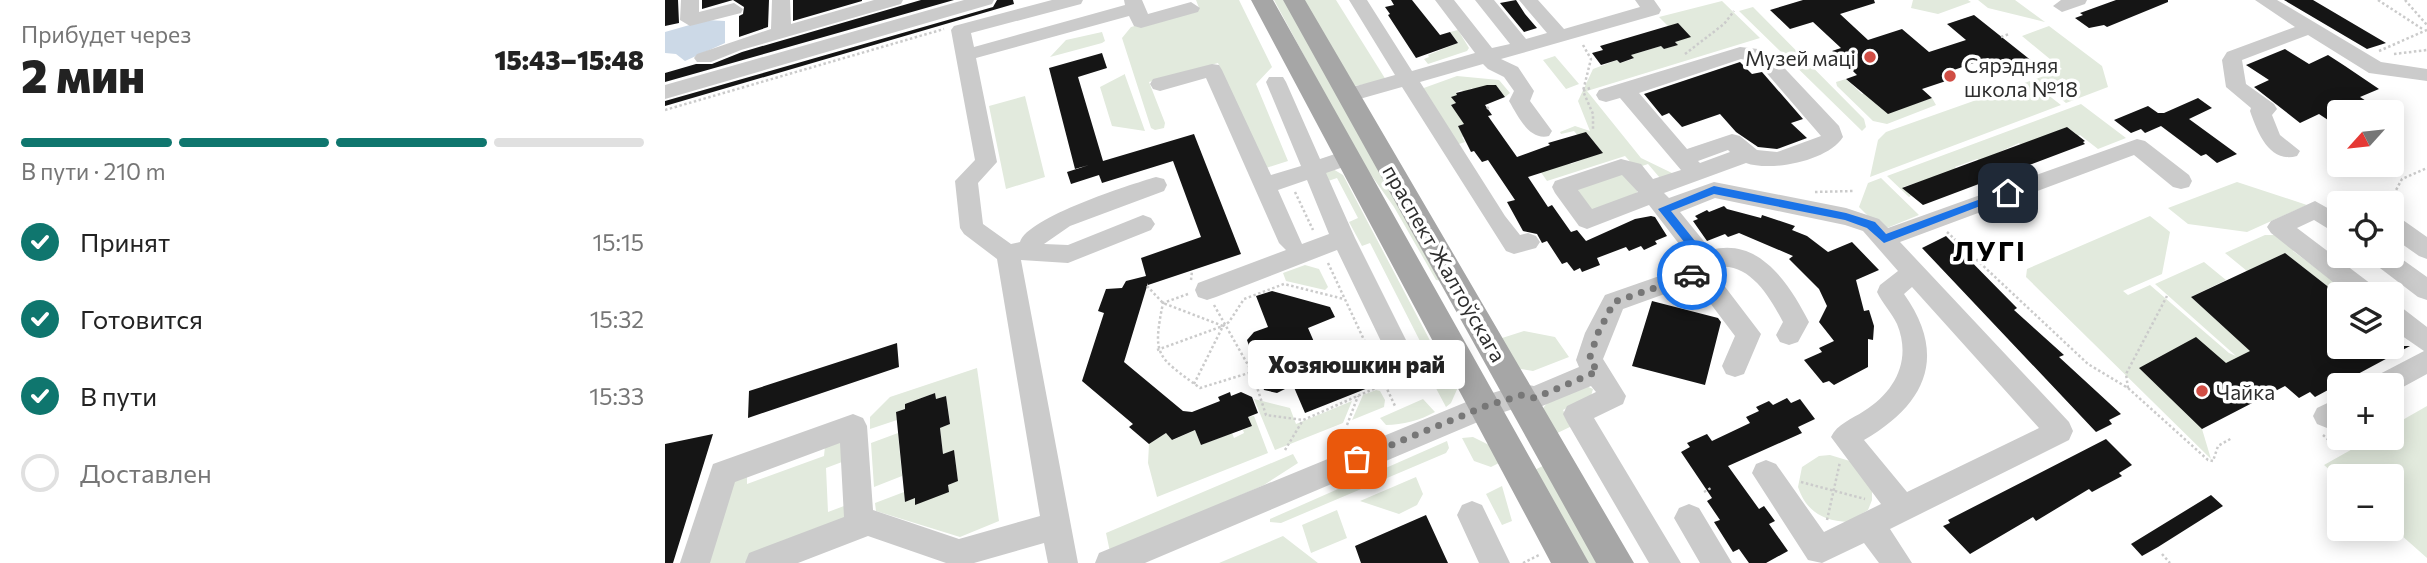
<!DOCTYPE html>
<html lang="ru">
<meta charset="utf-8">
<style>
body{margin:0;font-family:Commissioner,sans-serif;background:#f2f2f2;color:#222;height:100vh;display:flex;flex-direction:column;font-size:26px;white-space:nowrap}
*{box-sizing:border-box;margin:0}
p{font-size:23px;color:#767676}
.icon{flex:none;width:38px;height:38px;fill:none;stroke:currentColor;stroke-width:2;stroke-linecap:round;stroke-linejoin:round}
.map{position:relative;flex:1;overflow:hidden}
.drawer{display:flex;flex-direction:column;background:#fff;width:665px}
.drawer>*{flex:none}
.needle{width:46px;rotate:243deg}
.controls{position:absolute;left:1662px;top:100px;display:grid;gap:14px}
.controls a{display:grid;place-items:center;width:77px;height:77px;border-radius:7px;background:#fff;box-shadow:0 4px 18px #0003;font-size:35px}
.pin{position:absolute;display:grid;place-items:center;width:60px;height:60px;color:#fff;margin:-30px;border-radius:14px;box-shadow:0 4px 10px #0006}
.courier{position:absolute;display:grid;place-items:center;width:70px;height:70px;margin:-35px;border:5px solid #1a73e8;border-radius:50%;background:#fff;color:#222;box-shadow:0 2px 9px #0007}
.bubble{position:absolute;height:49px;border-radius:7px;background:#fff;box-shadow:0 4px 18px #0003;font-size:23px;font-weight:800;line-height:49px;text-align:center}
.summary em{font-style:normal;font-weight:800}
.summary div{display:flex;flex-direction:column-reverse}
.summary{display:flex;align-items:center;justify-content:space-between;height:119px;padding:0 21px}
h1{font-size:46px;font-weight:800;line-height:52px}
.bar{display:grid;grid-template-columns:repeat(4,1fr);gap:10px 7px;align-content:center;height:84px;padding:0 21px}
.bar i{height:9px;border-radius:5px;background:#e0e0e0}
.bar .active{background:#0f766e}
.bar p{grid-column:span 4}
ol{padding:0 21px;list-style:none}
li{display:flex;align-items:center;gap:21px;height:77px}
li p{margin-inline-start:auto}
li .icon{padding:7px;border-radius:50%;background:#0f766e;color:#fff;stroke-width:4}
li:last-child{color:#767676}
li i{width:38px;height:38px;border:4px solid #e0e0e0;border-radius:50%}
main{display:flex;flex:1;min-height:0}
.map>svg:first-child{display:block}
.green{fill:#e2eadd}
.water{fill:#ccd9e7}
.building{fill:#151515}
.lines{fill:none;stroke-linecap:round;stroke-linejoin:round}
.path{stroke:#cbcbcb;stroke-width:2.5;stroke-dasharray:2.5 2.5;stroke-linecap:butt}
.minor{fill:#cbcbcb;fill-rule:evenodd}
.major{fill:#a6a6a6;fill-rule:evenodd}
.route{fill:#1a73e8}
.done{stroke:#777;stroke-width:7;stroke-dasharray:0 12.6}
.poi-dot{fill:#d04d44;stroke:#fff;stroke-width:2.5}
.labels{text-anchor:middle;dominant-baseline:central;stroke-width:7;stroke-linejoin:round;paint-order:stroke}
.poi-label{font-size:21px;fill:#2e2e2e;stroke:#fff;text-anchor:start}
.street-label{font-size:21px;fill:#2e2e2e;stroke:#fff}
.district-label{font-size:28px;font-weight:bold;letter-spacing:2px;fill:#000;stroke:#fff}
</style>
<main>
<section class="drawer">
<div class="summary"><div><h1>2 мин</h1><p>Прибудет через</p></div><em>15:43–15:48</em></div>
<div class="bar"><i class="active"></i><i class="active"></i><i class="active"></i><i></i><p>В пути · 210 m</p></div>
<ol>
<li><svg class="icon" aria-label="check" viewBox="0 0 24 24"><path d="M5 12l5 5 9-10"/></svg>Принят<p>15:15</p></li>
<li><svg class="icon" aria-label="check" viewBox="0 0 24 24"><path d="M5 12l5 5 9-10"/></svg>Готовится<p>15:32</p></li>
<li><svg class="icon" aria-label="check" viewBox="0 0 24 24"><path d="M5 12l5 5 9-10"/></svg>В пути<p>15:33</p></li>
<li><i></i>Доставлен</li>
</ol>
</section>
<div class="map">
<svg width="1762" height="563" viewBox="0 0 1762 563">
<rect width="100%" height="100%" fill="#fff"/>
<path class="green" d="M531,0H574L607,67L591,84L623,161L601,168L553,63L484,82L500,123L499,128L490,130L486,128L457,38L466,27L534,8Z
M609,0H623L777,281L771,280L729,207L696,161Z
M638,0H671L721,80L690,86Z
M1248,0H1303L1306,2L1273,14L1246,8Z
M1313,0H1350L1380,22L1323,8Z
M1057,1L1095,38L922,91L976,158L1009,174L995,178L983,164L971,168L960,156L882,181L873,168L903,161L906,164L937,152L922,133L914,137L909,131L896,134L895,132L910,126L925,131L913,101L928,69L952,60L955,63L968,59L966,55L996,46L999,49L1012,45L1006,29L994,17Z
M1088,7L1199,119L1201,127L1197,131L1074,11Z
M1384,26L1437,66L1443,87L1401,103L1371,79L1397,69L1357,36Z
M793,30L804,48L802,51L763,64L759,59L764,57L763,55L793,43L785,32Z
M437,32L440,41L437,43L385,57L401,40Z
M890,56L914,84L901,89L878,60Z
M460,74V75L480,131L447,126L435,87Z
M792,76L834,80L845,93L840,97L831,85L810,92L807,88L799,93L797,90L791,92L792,95L787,97L791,103L786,105L807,121L793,126L802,135L797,137L800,142L791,145L756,89Z
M1181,79L1197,94L1209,90L1246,105L1267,98L1271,105L1222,124L1208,121L1172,86L1171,82Z
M1365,81L1396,105L1205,177L1213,140L1221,132Z
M360,96L380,177L341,189L324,106Z
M1416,104L1461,138L1433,149L1415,135L1410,137L1411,134L1402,127L1358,146L1354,143L1315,161L1312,159L1290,167L1292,170L1238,187L1246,196L1244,197L1222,176Z
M668,169L678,175L771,352L754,360L751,351L758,347L705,243L697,246L684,222L693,218L672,178L663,181L658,172Z
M958,171L973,190L970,196L934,209H922L912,188Z
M1216,178L1254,215L1217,230L1194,207L1203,183Z
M1572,182L1642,205L1582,232L1523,224L1503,208Z
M1485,216L1505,232L1497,274L1458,291L1463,295L1485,285L1564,353L1571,356L1490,284L1539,262L1561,280L1526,297L1586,351L1537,429L1546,459L1361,277L1362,269Z
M1600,235H1609L1628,249V251L1670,282L1668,286L1679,294L1675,296L1620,253L1582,271L1560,253Z
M640,265L654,269L663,287L660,290L621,281L618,273Z
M859,331L890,337L904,357L868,371L850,368L834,339Z
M785,362L793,387L786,403L781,407L765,377L770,368Z
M312,368L334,521L295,537L211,511L210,503L239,492L240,502L250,498V504L293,480L289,451L278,454L275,428L285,424L281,396L271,399L270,393L240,404V409L231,412L232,420L205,429V417L225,397Z
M921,386L928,389L926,396L898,410L907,426L884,437L876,412C884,395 906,392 921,386Z
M711,390L715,391L720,400L719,407L687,420L698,395Z
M589,399L625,408L631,424L687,401L678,423L610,450Z
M758,399L770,412C756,420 737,425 721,425L715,418Z
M1762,406V558L1727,527V476H1675V479L1659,465L1707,438H1727V426Z
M589,416L603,453L492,497L483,463L484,444L501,433L508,440L530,430L536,445L567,433L569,438L579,433L578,430L587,426L583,417Z
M233,433L237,476L209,487L206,443Z
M176,436L177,462L161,468L163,512L179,506L180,525L79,563H43L63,479L82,474V484L159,456L160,446Z
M808,437L826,446L838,461L826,467L809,461L797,438Z
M782,441L784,448L781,453L616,523L605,522V519Z
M628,454L633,463L599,485L445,552L441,533Z
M1165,455L1188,462L1207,490V500L1203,510L1183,522C1158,521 1141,511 1133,487L1137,467L1154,456Z
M880,465L935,563H910L861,474Z
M751,477L758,494L752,505L734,514L695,501Z
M837,486L847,521L837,525L821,494Z
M672,510L682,538L646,553L637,525Z
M618,536L653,563H554Z"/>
<path class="water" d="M42,20L60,21V43L20,61L11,54L0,53V32Z"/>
<path class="building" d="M0,0H13L14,23L0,26Z
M37,0H104L103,27L74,37V16L78,14L79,7L68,0L37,9Z
M128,0H197V1L128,21Z
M256,0H289L0,82V73L31,64H47L77,52Z
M332,0H348L349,4L0,106V101L328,7Z
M726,0H747L775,35L785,32L793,43L751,58L723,15L725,14L720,7L729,5Z
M851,0L860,14L872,28L859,32L835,3Z
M1138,0H1209L1210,3L1175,14L1203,40L1237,29L1264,52L1301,40L1282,24L1309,15L1373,66L1344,76L1323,58L1286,71L1293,77L1257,89L1267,98L1223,114L1181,79L1192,75L1167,51L1176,48L1148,22L1125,29L1105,10Z
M1451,0H1503V2L1442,27L1439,25L1424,28L1410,18L1418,15L1415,13Z
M1619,0H1648L1721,43L1702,49Z
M1013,23L1026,37L1010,42L1013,45L999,49L996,46L966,55L969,58L955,63L952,60L936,65L927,53L938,50L935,46Z
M1620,49L1644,64L1663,55L1680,66L1714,89L1695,97L1718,112H1694L1675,100V128L1654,114L1635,123L1589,87L1604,80L1581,65Z
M437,53L442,68L413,77L438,161L529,134L576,254L483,285V283L459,362L518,411L527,412L555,401L553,397L565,392L566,396L576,392L587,397L593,413L583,417L587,426L536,445L530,430L507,440L501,433L484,444L464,427L468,424L417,381L439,313L433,311L441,289L457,288L461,281L481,276L476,258L536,237L508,161L437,183L434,175L406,184L402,172L424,165L410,169L384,68Z
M1075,62L1087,74L1097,72L1138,119L1126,123L1142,138L1112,149L1093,147L1071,132L1055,114L1017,127L1004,113L997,116L979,94Z
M822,85H831L840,97L820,105L827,115L823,116L852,157L885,145L883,143L921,132L938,153L863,177L883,207L887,205L906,232L912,230L921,241L970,219L986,216L990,217L1002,236L990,241L992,244L979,250L976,246L964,251L961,247L932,258L935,265L917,272L915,268L909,271L902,262L897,264L882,241L877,243L872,234L858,231L842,202L850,200L823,160L817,162L809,151L806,152L793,126L799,124L786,105L791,103L786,97L792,95L791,93Z
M1533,98L1547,108L1524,119L1572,154L1552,163L1541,154L1536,156L1496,126L1480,133L1476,129L1466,133L1449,120L1483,106L1493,113H1499Z
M1402,127L1420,141L1418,142L1420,144L1258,205L1237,188Z
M1059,206L1062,209L1096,218L1097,215L1130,226L1127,230L1142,236L1163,252L1187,242L1214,270L1191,280L1199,311L1204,310L1209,326L1208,340L1203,339V367L1169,385L1164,381L1158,383L1139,360L1157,352L1154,348L1169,341L1154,322L1162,306L1154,289L1124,259L1128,256L1074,233L1063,237L1060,234L1042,241L1028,221L1033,219L1030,216L1042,210L1044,212Z
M1281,236L1352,308L1349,310L1399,355L1394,357L1456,414L1444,420L1447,424L1431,432L1257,248Z
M1620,253L1675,296V346H1745L1650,397L1645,392L1634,398L1620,386L1537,429L1474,368L1531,337L1561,363L1585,351L1526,297Z
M607,291L665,307L670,317L643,328L653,351L682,340L703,388L640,413L628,385L612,393L599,390L582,340L589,332L603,327L591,296Z
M987,301L1053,318L1056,322L1040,385L967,366Z
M232,343L234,367L83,418L84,391Z
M270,393L271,399L281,396L285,424L275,428L278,454L289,450L293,481L283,485L284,492L250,505V498L240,502L231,412L240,409V404Z
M1122,398L1126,403L1135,399L1150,419L1133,427L1137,433L1063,466L1094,509L1099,506L1110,521L1104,524L1123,551L1101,563H1084L1074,549L1068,552L1049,522L1055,520L1042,501L1047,498L1016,452L1025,447L1022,443L1042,434L1047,441L1085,423L1081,417L1094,411L1091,407L1104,401L1108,405Z
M48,434L8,563H0V444Z
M1441,439L1467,465L1454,473L1457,476L1427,492L1424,489L1371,521L1368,517L1305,554L1278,526L1285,523L1283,520Z
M1546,495L1558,506L1493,547L1477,556L1466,544Z
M761,515L783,563H696L690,546Z"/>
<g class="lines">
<path class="path" d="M1713,0L1759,30
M1740,0L1762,25
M1336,37L1344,34
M918,45L926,59L918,91
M1714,51L1762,30
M1020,54L1059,24L1069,11
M1729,54L1762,50
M925,88L918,91L928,114V130
M822,107L824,109
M0,110L279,29
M630,192L648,230
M1150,192L1189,191
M1724,203L1737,179L1762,168
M1282,232L1423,364L1463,388L1543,460L1548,461L1553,446L1567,438
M663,263L730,406
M526,280L527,271
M482,286L498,303L558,326L529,384
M523,294L498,303C487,357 492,356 535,388L587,372
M549,305L587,372L601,415L638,420L720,384
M492,350L558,326L564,322L579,299L619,284L679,299
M719,381L738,373
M1463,388L1461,374L1502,296
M682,425L693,396
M1658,435L1667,443
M620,450L638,420
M1136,482L1200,499
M1039,492L1046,488
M1162,520L1175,462
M1497,554L1505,563
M858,563L874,555"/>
<path class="minor" d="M16,0H34V12L69,3L78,9L76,13L25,26L15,20Z
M107,0H125L126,24L209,0H238L236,4L76,50L46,62H32L29,58L32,54L106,29Z
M299,0H329L327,4L0,99V85Z
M387,0H418L416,4L306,33L309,47L460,5L459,0H477L483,14L526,2L535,8L533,12L476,28L469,26L464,16L311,58L332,162L313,183L318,224L346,244L355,242C363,217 464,185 491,177L499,179L502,185L499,191L405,226L379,244L403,245L478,215L486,218L490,224L486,230L403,263L356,260L413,563H383L379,543L309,563H281L203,536L133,563H80L84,553L179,517L175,443L70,482L45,563H15L48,464L188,414L198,418L202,426L208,510L294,539L375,516L332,259L299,234L295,228L290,181L310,160L286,30L289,26Z
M684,0H702L747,71L810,53L770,0H789L827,48L845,44L810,0H829L861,39L882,33L854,0H873L899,29L975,7L970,0H989L996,10L994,14L836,59L853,67L869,91L865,101L887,131L884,136C864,141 853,116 844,101L849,91L839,77L823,69L818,64L755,82L840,216L855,235L863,233L871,236L875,242L871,248L849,254L841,251L737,87L684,102L677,100L674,95L677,90L730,75Z
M1396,0H1422L1420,4L1397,12L1388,6Z
M1590,0H1612L1716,62L1762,69V81L1704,73L1643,35L1577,60L1581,84L1609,104L1612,109L1607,115L1615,135L1635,151L1632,156C1604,164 1592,131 1585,111L1586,108L1561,87L1557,60L1562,52L1630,27Z
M1075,47L1093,49L1107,55L1174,126L1178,137C1163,161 1106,172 1081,163L999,193L1004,198L1049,182L1181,208L1214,219L1223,228L1472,139L1480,141L1524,175L1527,181L1524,187L1516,189L1508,187L1469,155L1235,242L1404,422L1408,431L1404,440L1225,529L1247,563H1214L1199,543L1157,563L1143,560L1087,473L1091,464L1101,460L1111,464L1159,532L1216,504L1166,437C1172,424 1187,419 1199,411C1230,392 1247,360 1232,324C1227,313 1217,303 1212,292L1215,285L1233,271L1198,231L1180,225L1050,198L1015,212L1046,250C1095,237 1125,285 1144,322L1133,342L1124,345L1115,342L1111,335L1118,322C1105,297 1083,259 1049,268L1048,271L1096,334L1079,374L1070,377L1061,374L1057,366L1070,336L1030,283L958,309L938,359L961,396L958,404L929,418L1016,563H984L902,422L898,414L902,406L931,392L926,386L870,409L857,406L827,416L480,563H430L434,553L811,398L857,384L869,386L914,367L911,360L920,333L940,295L1026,265L1028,262L984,205L922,229L914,226L890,193L887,187L890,181L956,159L976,164L988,179L1016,170L955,98L941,102L934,100L931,95L934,90ZM1076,59L1093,63L1156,136L1112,152L1092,150L1075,136L1067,134L1022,149L974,93ZM1063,150L1065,152L1035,163L1033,161ZM957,175L973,192L927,209L913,190ZM1247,287L1374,428L1242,492L1199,440C1261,404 1283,356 1239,294Z
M547,64L554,65L557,70L606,175L636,166L601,82L604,77H618L621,82L655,159L682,150L690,153L693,158L690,163L661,173L690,238L748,354L744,362L735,365L726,362L672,250L551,297L542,300L533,297L530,290L533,283L621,250L614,243L541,78L495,91L488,89L485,84L488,79ZM642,180L664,234L637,244L613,190Z
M1650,201L1675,215V236L1649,220L1632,228L1710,287L1713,294H1683L1606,233L1602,227L1606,221Z
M1727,215L1735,218L1762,237V259L1754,256L1727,237Z
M1727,252L1762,277V300L1753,297L1707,262L1703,256H1727Z
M1727,304L1736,307L1762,327V374L1727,393V385H1705L1709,377L1759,351L1727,329Z
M1675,397V423L1662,428L1652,424L1648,416L1652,408Z
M807,501L817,505L845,563H814L792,515L797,505Z
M1024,504L1034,508L1067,563H1035L1009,518L1014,508Z"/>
<path class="major" d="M586,0H608L924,563H886Z
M618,0H640L969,563H931Z"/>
</g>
<path class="route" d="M1049,186L1181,213L1210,222L1221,234L1340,190L1343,189L1349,193L1219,243L1202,228L1180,220L1049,194L1006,211L1046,261L1039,275L1027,279L1021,275L1031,269L1035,262L993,209Z"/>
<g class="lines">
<path class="done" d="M692,459L821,406L857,395L870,398L933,371L924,360L933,333L949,302L1027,275"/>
</g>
<g class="poi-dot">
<circle cx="1205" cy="57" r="7"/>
<circle cx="1285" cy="76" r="7"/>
<circle cx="1537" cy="391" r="7"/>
</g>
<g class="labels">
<g class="poi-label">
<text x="1191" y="57" text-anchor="end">Музей маці</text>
<text x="1299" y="64">Сярэдняя<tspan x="1299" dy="24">школа №18</tspan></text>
<text x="1551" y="391">Чайка</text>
</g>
<g class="street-label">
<text transform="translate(780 263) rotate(60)">праспект Жалтоўскага</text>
</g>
<g class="district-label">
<text x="1325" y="250">ЛУГІ</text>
</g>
</g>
</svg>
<div class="controls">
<a><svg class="needle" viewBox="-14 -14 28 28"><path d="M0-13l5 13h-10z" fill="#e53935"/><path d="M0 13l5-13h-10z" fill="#767676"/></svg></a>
<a><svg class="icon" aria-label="locate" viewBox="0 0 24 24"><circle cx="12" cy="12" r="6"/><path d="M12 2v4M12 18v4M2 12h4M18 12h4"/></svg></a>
<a><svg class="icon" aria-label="layers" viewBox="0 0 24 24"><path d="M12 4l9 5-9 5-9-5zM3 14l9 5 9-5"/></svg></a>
<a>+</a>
<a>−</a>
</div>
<div class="pin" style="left:692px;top:459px;background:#ea580c"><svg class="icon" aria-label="bag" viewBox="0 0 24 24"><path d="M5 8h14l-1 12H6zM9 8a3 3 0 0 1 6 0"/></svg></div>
<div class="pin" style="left:1343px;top:193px;background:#1f2937"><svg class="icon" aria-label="home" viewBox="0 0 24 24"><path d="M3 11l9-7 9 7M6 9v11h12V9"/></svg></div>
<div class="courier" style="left:1027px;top:275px"><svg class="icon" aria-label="car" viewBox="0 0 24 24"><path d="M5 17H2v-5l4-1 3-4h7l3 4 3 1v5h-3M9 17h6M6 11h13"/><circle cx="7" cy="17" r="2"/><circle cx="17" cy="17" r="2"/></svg></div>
<div class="bubble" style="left:583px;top:340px;width:217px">Хозяюшкин рай</div>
</div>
</main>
